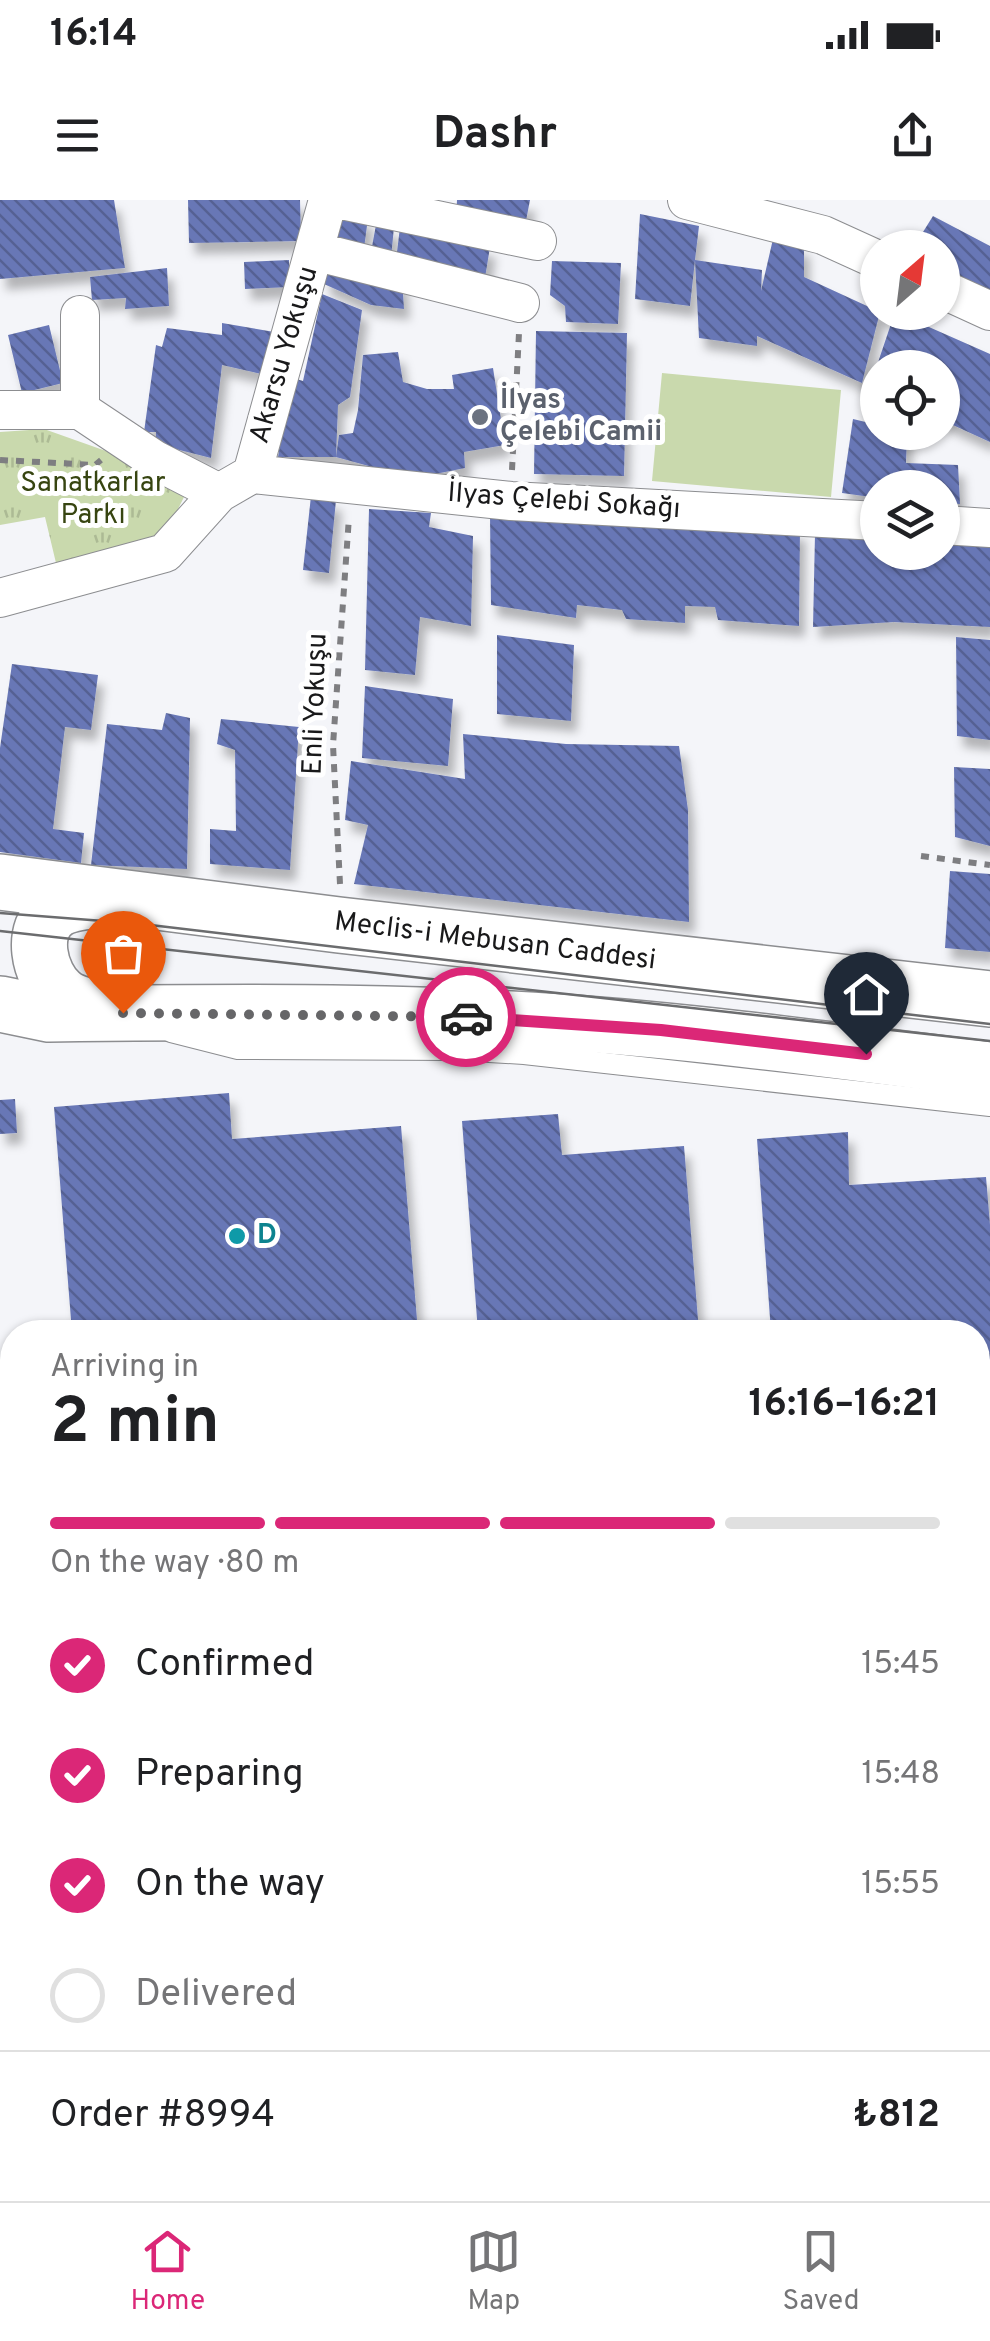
<!DOCTYPE html>
<meta charset="utf-8">
<style>
body{margin:0;font-family:Overpass,sans-serif;background:#f2f2f2;color:#202124;height:100vh;display:flex;flex-direction:column;font-size:38px;white-space:nowrap}
*{box-sizing:border-box;margin:0}
p{font-size:32px;color:#757577}
.icon{flex:none;width:55px;height:55px;fill:none;stroke:currentColor;stroke-width:2;stroke-linecap:round;stroke-linejoin:round}
.map{position:relative;flex:1;overflow:hidden}
.drawer{position:absolute;left:0px;top:1120px;width:990px;height:882px;display:flex;flex-direction:column;background:#fff;border-radius:40px 40px 0 0;box-shadow:0 2px 8px #0004}
.drawer>*{flex:none}
.needle{width:65px;rotate:28deg}
.tools{position:absolute;left:860px;top:30px;display:grid;gap:20px}
.tools a{display:grid;place-items:center;width:100px;height:100px;border-radius:50%;background:#fff;box-shadow:0 2px 8px #0004;font-size:50px}
.pin{position:absolute;display:grid;place-items:center;width:85px;height:85px;color:#fff;margin:-102px -42px;border-radius:50% 50% 50% 0;rotate:-45deg;box-shadow:0 0 10px #0007}
.pin .icon{rotate:45deg}
.courier{position:absolute;display:grid;place-items:center;width:100px;height:100px;margin:-50px;border:8px solid #db2777;border-radius:50%;background:#fff;color:#222;box-shadow:0 2px 12px #0007}
.headline em{font-style:normal;font-weight:700}
.headline div{display:flex;flex-direction:column-reverse}
.headline{display:flex;align-items:center;justify-content:space-between;height:170px;padding:0 50px}
h1{font-size:65px;font-weight:700;line-height:75px}
.bar{display:grid;grid-template-columns:repeat(4,1fr);gap:15px 10px;align-content:center;height:120px;padding:0 50px}
.bar i{height:12px;border-radius:8px;background:#e0e0e0}
.bar .on{background:#db2777}
.bar p{grid-column:span 4}
.line{display:flex;align-items:center;gap:25px;padding:0 50px;border-top:2px solid #e0e0e0}
.line div{flex:1}
ol{padding:0 50px;list-style:none}
li{display:flex;align-items:center;gap:30px;height:110px}
li p{margin-inline-start:auto}
li .icon{padding:10px;border-radius:50%;background:#db2777;color:#fff;stroke-width:4}
li:last-child{color:#757577}
li i{width:55px;height:55px;border:5px solid #e0e0e0;border-radius:50%}
.status{display:flex;justify-content:space-between;align-items:center;height:70px;padding:0 50px;background:#fff;direction:ltr}
.status svg{height:28px;fill:currentColor}
header{display:flex;justify-content:space-between;align-items:center;height:130px;padding:0 50px;background:#fff;font-size:45px;font-weight:700}
.tab-bar{display:flex;justify-content:space-around;align-items:center;height:140px;border-top:2px solid #e0e0e0;background:#fff;font-size:28px;color:#757577}
.tab-bar a{display:grid;justify-items:center;gap:5px}
.tab-bar .on{color:#db2777}
.map>svg:first-child{display:block}
.park{fill:url(#park-tufts)}
.pitch{fill:#c9d9ad}
.water{fill:#a4c6f7}
.building{fill:url(#building-back-hatch);filter:url(#shadow)}
.lines{fill:none;stroke-linecap:round;stroke-linejoin:round}
.lane-casing{stroke:#8c8d90;stroke-width:22}
.street-casing{stroke:#8c8d90;stroke-width:40}
.primary-casing{stroke:#8c8d90;stroke-width:58}
.path{stroke:#7e7e81;stroke-width:6;stroke-dasharray:8 8;stroke-linecap:butt}
.lane{stroke:#fff;stroke-width:20}
.street{stroke:#fff;stroke-width:38}
.primary{stroke:#fff;stroke-width:55}
.tram{stroke:#6b6c6e;stroke-width:2.5}
.done{stroke:#666668;stroke-width:10;stroke-dasharray:0 18}
.route{stroke:#db2777;stroke-width:12}
.worship-dot{fill:#6b7280;stroke:#fff;stroke-width:4}
.culture-dot{fill:#0f9aa8;stroke:#fff;stroke-width:4}
.labels{text-anchor:middle;dominant-baseline:central;stroke-width:10;stroke-linejoin:round;paint-order:stroke}
.street-label{font-size:28px;fill:#19191a;stroke:#fff}
.worship-label{font-size:28px;font-weight:bold;fill:#5b616d;stroke:#fff;text-anchor:start}
.park-label{font-size:28px;fill:#374511;stroke:#fff}
.culture-label{font-size:28px;font-weight:bold;fill:#0d838f;stroke:#fff;text-anchor:start}
</style>
<div class="status"><b>16:14</b><svg viewBox="0 0 49 12"><path d="M0 12V9h3v3zM5 12V6h3v6zM10 12V3h3v9zM15 12V0h3v12zM26 1h20v11H26zM47 4h2v5h-2z"/></svg></div>
<header><svg class="icon" aria-label="menu" viewBox="0 0 24 24"><path d="M4 6h16M4 12h16M4 18h16"/></svg>Dashr<svg class="icon" aria-label="share" viewBox="0 0 24 24"><path d="M12 15V3M7 8l5-5 5 5M5 13v7h14v-7"/></svg></header>
<div class="map">
<svg width="990" height="2001" viewBox="0 0 990 2001">
<defs>
<pattern id="park-tufts" width="24" height="20" patternUnits="userSpaceOnUse" patternTransform="scale(2.5)"><rect width="24" height="20" fill="#c9d9ad"/><path d="M3 7l-1-3M5 7V3M7 7l1-3M15 17l-1-3M17 17v-4M19 17l1-3" fill="none" stroke="#acba94"/></pattern>
<pattern id="building-back-hatch" width="6" height="6" patternUnits="userSpaceOnUse" patternTransform="scale(2.5)"><rect width="6" height="6" fill="#6877b6"/><path d="M-1 5l2 2M0 0l6 6M5-1l2 2" fill="none" stroke="#556193"/></pattern>
<filter id="shadow"><feDropShadow dx="6" dy="11" stdDeviation="5" flood-color="#0004"/></filter>
</defs>
<rect width="100%" height="100%" fill="#f4f5f9"/>
<path class="park" d="M44,229L106,251L184,297L165,335L56,363L45,317L0,325V232Z"/>
<path class="pitch" d="M662,173L841,190L831,297L652,281Z"/>
<path class="water" d="M990,1589V2001H0V1653L12,1652V1990H978V1590Z"/>
<path class="building" d="M0,0H114L125,68L0,79Z
M188,0H300L301,41L189,43Z
M457,0H530L524,31L456,18Z
M340,12L368,18L363,56L333,48Z
M640,14L699,26L695,60L762,70L761,91L773,39L804,46V77L880,112L862,183L757,136V146L699,138L695,60L690,106L635,99Z
M933,16L990,46V97L942,74V48H913Z
M376,25L394,27L391,58L370,57Z
M400,27L490,47L483,90L395,69Z
M326,59L402,79L404,109L371,105L324,84Z
M289,60L290,87L245,89L244,62Z
M552,61L621,63L618,124L566,122L565,106L550,95Z
M167,68L169,106L125,109L126,98L92,100L90,77Z
M322,94L362,110L350,197L338,205L336,257L339,235L353,233L358,210L363,155L398,152L403,182L427,189H454L452,175L493,168L505,245L464,252L465,268L435,274L376,268L336,257H278L290,177L303,181Z
M895,112L990,154V242L942,220V168H878V186L871,183Z
M222,123L280,133L270,176L222,165L211,258L156,244V232H144L156,145L162,147L167,128L222,135Z
M49,125L63,183L22,193L8,135Z
M536,131L627,133L624,276L534,274Z
M853,219L878,225V232H907L906,263L958,265L960,304L942,303V288H878V298L842,293Z
M311,296L336,300L329,373L303,370Z
M369,309L431,313L429,327L473,336L471,426L420,417L415,475L365,470Z
M490,315L800,329L799,426L718,420L715,407L685,406V423L626,419L622,410L577,405L576,418L491,405Z
M815,334L878,336V352H942V341L990,344V427L894,422L813,427Z
M497,435L574,445L571,521L497,514Z
M956,437L990,440V540L957,536Z
M12,464L98,475L91,530L65,527L53,629L84,633L81,663L0,652V548Z
M365,486L453,499L448,566L362,558Z
M166,513L190,518L187,669L91,665L107,524L162,530Z
M221,519L299,527L290,670L210,664V629L236,631L235,550L217,544Z
M463,534L566,544L679,546L688,610L689,722L354,684L368,625L345,620L351,561L465,579Z
M954,567L990,569V646L955,637Z
M950,671L990,674V752L945,748Z
M229,893L232,939L401,926L418,1132H72L54,907Z
M15,899L17,933L0,934V900Z
M558,914L562,955L684,946L699,1132H478L462,921Z
M848,932L849,985L986,977L990,1025V1162H978V1132H771L757,939Z
M990,1213V1430H978V1214Z
M12,1275V1400H0V1276Z"/>
<g class="lines">
<g class="lane-casing">
<path id="lane" d="M171,832L238,849L455,850L524,854L990,906"/>
</g>
<g class="street-casing">
<path id="street" d="M341,0L537,41
M687,0L823,35L878,60
M314,51L520,103
M942,89L990,111
M0,210H80L155,260L219,293
M80,210V115
M252,274L511,301L878,321
M942,325L990,328
M0,398L165,353L219,293L252,274L328,0"/>
</g>
<g class="primary-casing">
<path id="primary" d="M0,682L339,725L990,799
M0,804L49,814C218,812 390,810 559,822C703,832 847,852 990,870
M105,810C91,807 72,804 61,794C39,776 28,728 57,710C72,701 93,701 111,699"/>
</g>
<path class="path" d="M0,260L95,265L101,260
M512,270L519,133
M921,656L990,665
M340,684L333,545L349,317
M978,1185H990
M0,1214L12,1213
M0,1425L12,1424
M978,1528L990,1527
M0,1580L12,1579"/>
<use href="#lane" class="lane"/>
<use href="#street" class="street"/>
<use href="#primary" class="primary"/>
<path class="tram" d="M0,713L142,724L990,824
M0,731L990,841"/>
</g>
<g class="lines">
<path class="done" d="M123,813L466,817"/>
<path class="route" d="M466,817L661,830L866,854"/>
</g>
<circle class="worship-dot" cx="480" cy="217" r="10"/>
<circle class="culture-dot" cx="237" cy="1036" r="10"/>
<g class="labels">
<g class="street-label">
<text transform="translate(285 155) rotate(-74)">Akarsu Yokuşu</text>
<text transform="translate(564 302) rotate(4)">İlyas Çelebi Sokağı</text>
<text transform="translate(316 504) rotate(-88)">Enli Yokuşu</text>
<text transform="translate(495 742) rotate(7)">Meclis-i Mebusan Caddesi</text>
</g>
<g class="worship-label">
<text x="500" y="201">İlyas<tspan x="500" dy="32">Çelebi Camii</tspan></text>
</g>
<g class="park-label">
<text x="93" y="284">Sanatkarlar<tspan x="93" dy="32">Parkı</tspan></text>
</g>
<g class="culture-label">
<text x="257" y="1036">D</text>
</g>
</g>
</svg>
<div class="tools">
<a><svg class="needle" viewBox="-14 -14 28 28"><path d="M0-13l5 13h-10z" fill="#e53935"/><path d="M0 13l5-13h-10z" fill="#757577"/></svg></a>
<a><svg class="icon" aria-label="locate" viewBox="0 0 24 24"><circle cx="12" cy="12" r="6"/><path d="M12 2v4M12 18v4M2 12h4M18 12h4"/></svg></a>
<a><svg class="icon" aria-label="layers" viewBox="0 0 24 24"><path d="M12 4l9 5-9 5-9-5zM3 14l9 5 9-5"/></svg></a>
</div>
<div class="pin" style="left:123px;top:813px;background:#ea580c"><svg class="icon" aria-label="bag" viewBox="0 0 24 24"><path d="M5 8h14l-1 12H6zM9 8a3 3 0 0 1 6 0"/></svg></div>
<div class="pin" style="left:866px;top:854px;background:#1f2937"><svg class="icon" aria-label="home" viewBox="0 0 24 24"><path d="M3 11l9-7 9 7M6 9v11h12V9"/></svg></div>
<div class="courier" style="left:466px;top:817px"><svg class="icon" aria-label="car" viewBox="0 0 24 24"><path d="M5 17H2v-5l4-1 3-4h7l3 4 3 1v5h-3M9 17h6M6 11h13"/><circle cx="7" cy="17" r="2"/><circle cx="17" cy="17" r="2"/></svg></div>
<section class="drawer">
<div class="headline"><div><h1>2 min</h1><p>Arriving in</p></div><em>16:16–16:21</em></div>
<div class="bar"><i class="on"></i><i class="on"></i><i class="on"></i><i></i><p>On the way · 80 m</p></div>
<ol>
<li><svg class="icon" aria-label="check" viewBox="0 0 24 24"><path d="M5 12l5 5 9-10"/></svg>Confirmed<p>15:45</p></li>
<li><svg class="icon" aria-label="check" viewBox="0 0 24 24"><path d="M5 12l5 5 9-10"/></svg>Preparing<p>15:48</p></li>
<li><svg class="icon" aria-label="check" viewBox="0 0 24 24"><path d="M5 12l5 5 9-10"/></svg>On the way<p>15:55</p></li>
<li><i></i>Delivered</li>
</ol>
<div class="line" style="height:130px"><div>Order #8994</div><b>₺812</b></div>
</section>
</div>
<nav class="tab-bar">
<a class="on"><svg class="icon" aria-label="home" viewBox="0 0 24 24"><path d="M3 11l9-7 9 7M6 9v11h12V9"/></svg>Home</a>
<a><svg class="icon" aria-label="map" viewBox="0 0 24 24"><path d="M3 6l6-2 6 2 6-2v14l-6 2-6-2-6 2zM9 4v14M15 6v14"/></svg>Map</a>
<a><svg class="icon" aria-label="saved" viewBox="0 0 24 24"><path d="M7 4h10v16l-5-4-5 4z"/></svg>Saved</a>
</nav>
